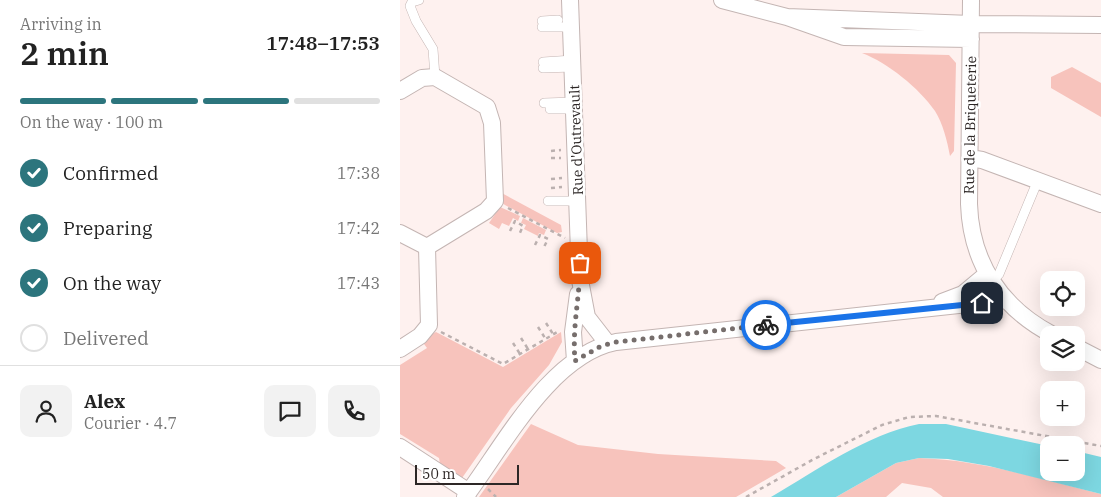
<!DOCTYPE html>
<meta charset="utf-8">
<style>
body{margin:0;font-family:"IBM Plex Serif",serif;background:#f2f2f2;color:#222;height:100vh;display:flex;flex-direction:column;font-size:19px;white-space:nowrap}
*{box-sizing:border-box;margin:0}
p{font-size:16px;color:#767676}
.icon{flex:none;width:28px;height:28px;fill:none;stroke:currentColor;stroke-width:2;stroke-linecap:round;stroke-linejoin:round}
.map{position:relative;flex:1;overflow:hidden}
.sheet{display:flex;flex-direction:column;background:#fff;width:400px}
.sheet>*{flex:none}
.controls{position:absolute;left:640px;top:271px;display:grid;gap:10px}
.controls a{display:grid;place-items:center;width:45px;height:45px;border-radius:10px;background:#fff;box-shadow:0 5px 20px #0002;font-size:25px}
.scale{position:absolute;left:15px;bottom:12px;width:104px;box-sizing:border-box;padding-left:5px;border:2px solid #2d2726;border-top:0;font-size:14px;line-height:18px;white-space:nowrap;color:#2d2726;-webkit-text-stroke:4px #fff;paint-order:stroke}
.pin{position:absolute;display:grid;place-items:center;width:42px;height:42px;color:#fff;margin:-21px;border-radius:10px;box-shadow:0 2px 8px #0006}
.courier{position:absolute;display:grid;place-items:center;width:50px;height:50px;margin:-25px;border:4px solid #1a73e8;border-radius:50%;background:#fff;color:#222;box-shadow:0 1px 6px #0007}
.summary em{font-style:normal;font-weight:600}
.summary div{display:flex;flex-direction:column-reverse}
.summary{display:flex;align-items:center;justify-content:space-between;height:85px;padding:0 20px}
h1{font-size:32px;font-weight:600;line-height:38px}
.bar{display:grid;grid-template-columns:repeat(4,1fr);gap:8px 5px;align-content:center;height:60px;padding:0 20px}
.bar i{height:6px;border-radius:4px;background:#e0e0e0}
.bar .selected{background:#2c757d}
.bar p{grid-column:span 4}
.line{display:flex;align-items:center;gap:12px;padding:0 20px;border-top:1px solid #e0e0e0}
.line div{flex:1}
.round{display:grid;place-items:center;flex:none;width:52px;height:52px;border-radius:10px;background:#f2f2f2}
ol{padding:0 20px;list-style:none}
li{display:flex;align-items:center;gap:15px;height:55px}
li p{margin-inline-start:auto}
li .icon{padding:5px;border-radius:50%;background:#2c757d;color:#fff;stroke-width:4}
li:last-child{color:#767676}
li i{width:28px;height:28px;border:2px solid #e0e0e0;border-radius:50%}
main{display:flex;flex:1;min-height:0}
.map>svg:first-child{display:block}
.green{fill:#f7c3bc}
.water{fill:#7dd7e1}
.lines{fill:none;stroke-linecap:round;stroke-linejoin:round}
.lane-casing{stroke:#c4b5b3;stroke-width:10}
.street-casing{stroke:#c4b5b3;stroke-width:18}
.path{stroke:#bbb0af;stroke-width:2.5;stroke-dasharray:4 4;stroke-linecap:butt}
.lane{stroke:#fff;stroke-width:9}
.street{stroke:#fff;stroke-width:16}
.done{stroke:#766e6c;stroke-width:5;stroke-dasharray:0 9}
.route{stroke:#1a73e8;stroke-width:6}
.labels{text-anchor:middle;dominant-baseline:central;stroke-width:5;stroke-linejoin:round;paint-order:stroke}
.street-label{font-size:14px;fill:#2d2726;stroke:#fff}
</style>
<main>
<section class="sheet">
<div class="summary"><div><h1>2 min</h1><p>Arriving in</p></div><em>17:48–17:53</em></div>
<div class="bar"><i class="selected"></i><i class="selected"></i><i class="selected"></i><i></i><p>On the way · 100 m</p></div>
<ol>
<li><svg class="icon" aria-label="check" viewBox="0 0 24 24"><path d="M5 12l5 5 9-10"/></svg>Confirmed<p>17:38</p></li>
<li><svg class="icon" aria-label="check" viewBox="0 0 24 24"><path d="M5 12l5 5 9-10"/></svg>Preparing<p>17:42</p></li>
<li><svg class="icon" aria-label="check" viewBox="0 0 24 24"><path d="M5 12l5 5 9-10"/></svg>On the way<p>17:43</p></li>
<li><i></i>Delivered</li>
</ol>
<div class="line" style="height:90px"><a class="round"><svg class="icon" aria-label="person" viewBox="0 0 24 24"><circle cx="12" cy="8" r="4"/><path d="M4 21q1-7 8-7t8 7"/></svg></a><div><b>Alex</b><p>Courier · 4.7</p></div><a class="round"><svg class="icon" aria-label="chat" viewBox="0 0 24 24"><path d="M4 5h16v11H9l-5 4z"/></svg></a><a class="round"><svg class="icon" aria-label="phone" viewBox="0 0 24 24"><path d="M5 4h4l2 5-3 2q2 4 5 5l2-3 5 2v4C11 20 4 13 5 4z"/></svg></a></div>
</section>
<div class="map">
<svg width="701" height="497" viewBox="0 0 701 497">
<rect width="100%" height="100%" fill="#fef1ef"/>
<path class="green" d="M462,53L549,55L556,63L554,151L550,156C547,140 543,124 535,111C519,88 488,63 462,53Z
M672,67L701,83V117L651,88V77Z
M98,191L161,225L162,232L157,233L105,205L101,202Z
M100,207L120,216L118,221L113,218L109,226L102,223L99,229L89,223Z
M123,218L146,230L144,235L139,233L138,236L124,229L126,225L121,223Z
M36,332L103,367L161,332L162,342L149,365L111,408L62,478L40,464L39,458L0,434V365L27,348L21,340Z
M131,424L178,445L258,454L376,461L386,468L336,497H79Z
M519,458C582,460 641,479 701,494V497H543L531,488L502,483L486,497H436L496,463Z"/>
<path class="water" d="M519,424H546L649,446V472H676V451L701,457V494L589,466L548,459L519,458L496,463L436,497H371C416,471 467,434 519,424Z"/>
<g class="lines">
<g class="lane-casing">
<path id="lane" d="M19,0L12,2L10,6L16,21L33,49L35,77
M142,21L158,20
M142,27H172
M143,62L173,60
M143,68L173,67
M144,103L174,102
M150,109H174
M148,201H178
M592,282L599,274L638,180"/>
</g>
<g class="street-casing">
<path id="street" d="M170,0L180,280L187,317L208,344
M322,0L387,17L444,37L571,39
M571,0L569,204C571,263 601,308 653,335
M387,17L571,24L701,25
M0,91L22,78L35,77L87,107L92,123L95,201L86,211L27,247L0,233
M570,158L582,160L701,204
M542,302L563,294L587,274
M676,347L701,360
M0,349L20,336L29,325L27,247
M175,361L173,332L178,294
M0,447L69,492
M65,497C103,447 150,355 216,342L605,300"/>
</g>
<path class="path" d="M151,151L161,150
M151,158H161
M151,179L162,178
M151,188L162,187
M108,208L165,238
M110,231L115,221L123,226L119,235
M135,245L140,235L148,239L143,249
M146,323L153,334
M138,327L145,338
M41,332L103,364L159,331
M121,338L128,349
M113,343L120,354
M88,489L96,497
M346,497L414,459L482,425L509,417L536,416L701,446"/>
<use href="#lane" class="lane"/>
<use href="#street" class="street"/>
</g>
<g class="lines">
<path class="done" d="M180,263C180,298 172,324 175,361L201,346L216,342L366,325"/>
<path class="route" d="M366,325L582,303"/>
</g>
<g class="labels">
<g class="street-label">
<text transform="translate(570 125) rotate(-89)">Rue de la Briqueterie</text>
<text transform="translate(176 140) rotate(-92)">Rue d'Outrevault</text>
</g>
</g>
</svg>
<div class="controls">
<a><svg class="icon" aria-label="locate" viewBox="0 0 24 24"><circle cx="12" cy="12" r="6"/><path d="M12 2v4M12 18v4M2 12h4M18 12h4"/></svg></a>
<a><svg class="icon" aria-label="layers" viewBox="0 0 24 24"><path d="M12 4l9 5-9 5-9-5zM3 14l9 5 9-5"/></svg></a>
<a>+</a>
<a>−</a>
</div>
<div class="scale">50 m</div>
<div class="pin" style="left:180px;top:263px;background:#ea580c"><svg class="icon" aria-label="bag" viewBox="0 0 24 24"><path d="M5 8h14l-1 12H6zM9 8a3 3 0 0 1 6 0"/></svg></div>
<div class="pin" style="left:582px;top:303px;background:#1f2937"><svg class="icon" aria-label="home" viewBox="0 0 24 24"><path d="M3 11l9-7 9 7M6 9v11h12V9"/></svg></div>
<div class="courier" style="left:366px;top:325px"><svg class="icon" aria-label="bike" viewBox="0 0 24 24"><circle cx="6" cy="16" r="4"/><circle cx="18" cy="16" r="4"/><path d="M6 16l4-8h5l3 8M10 8l3 8H6M13 5h3"/></svg></div>
</div>
</main>
